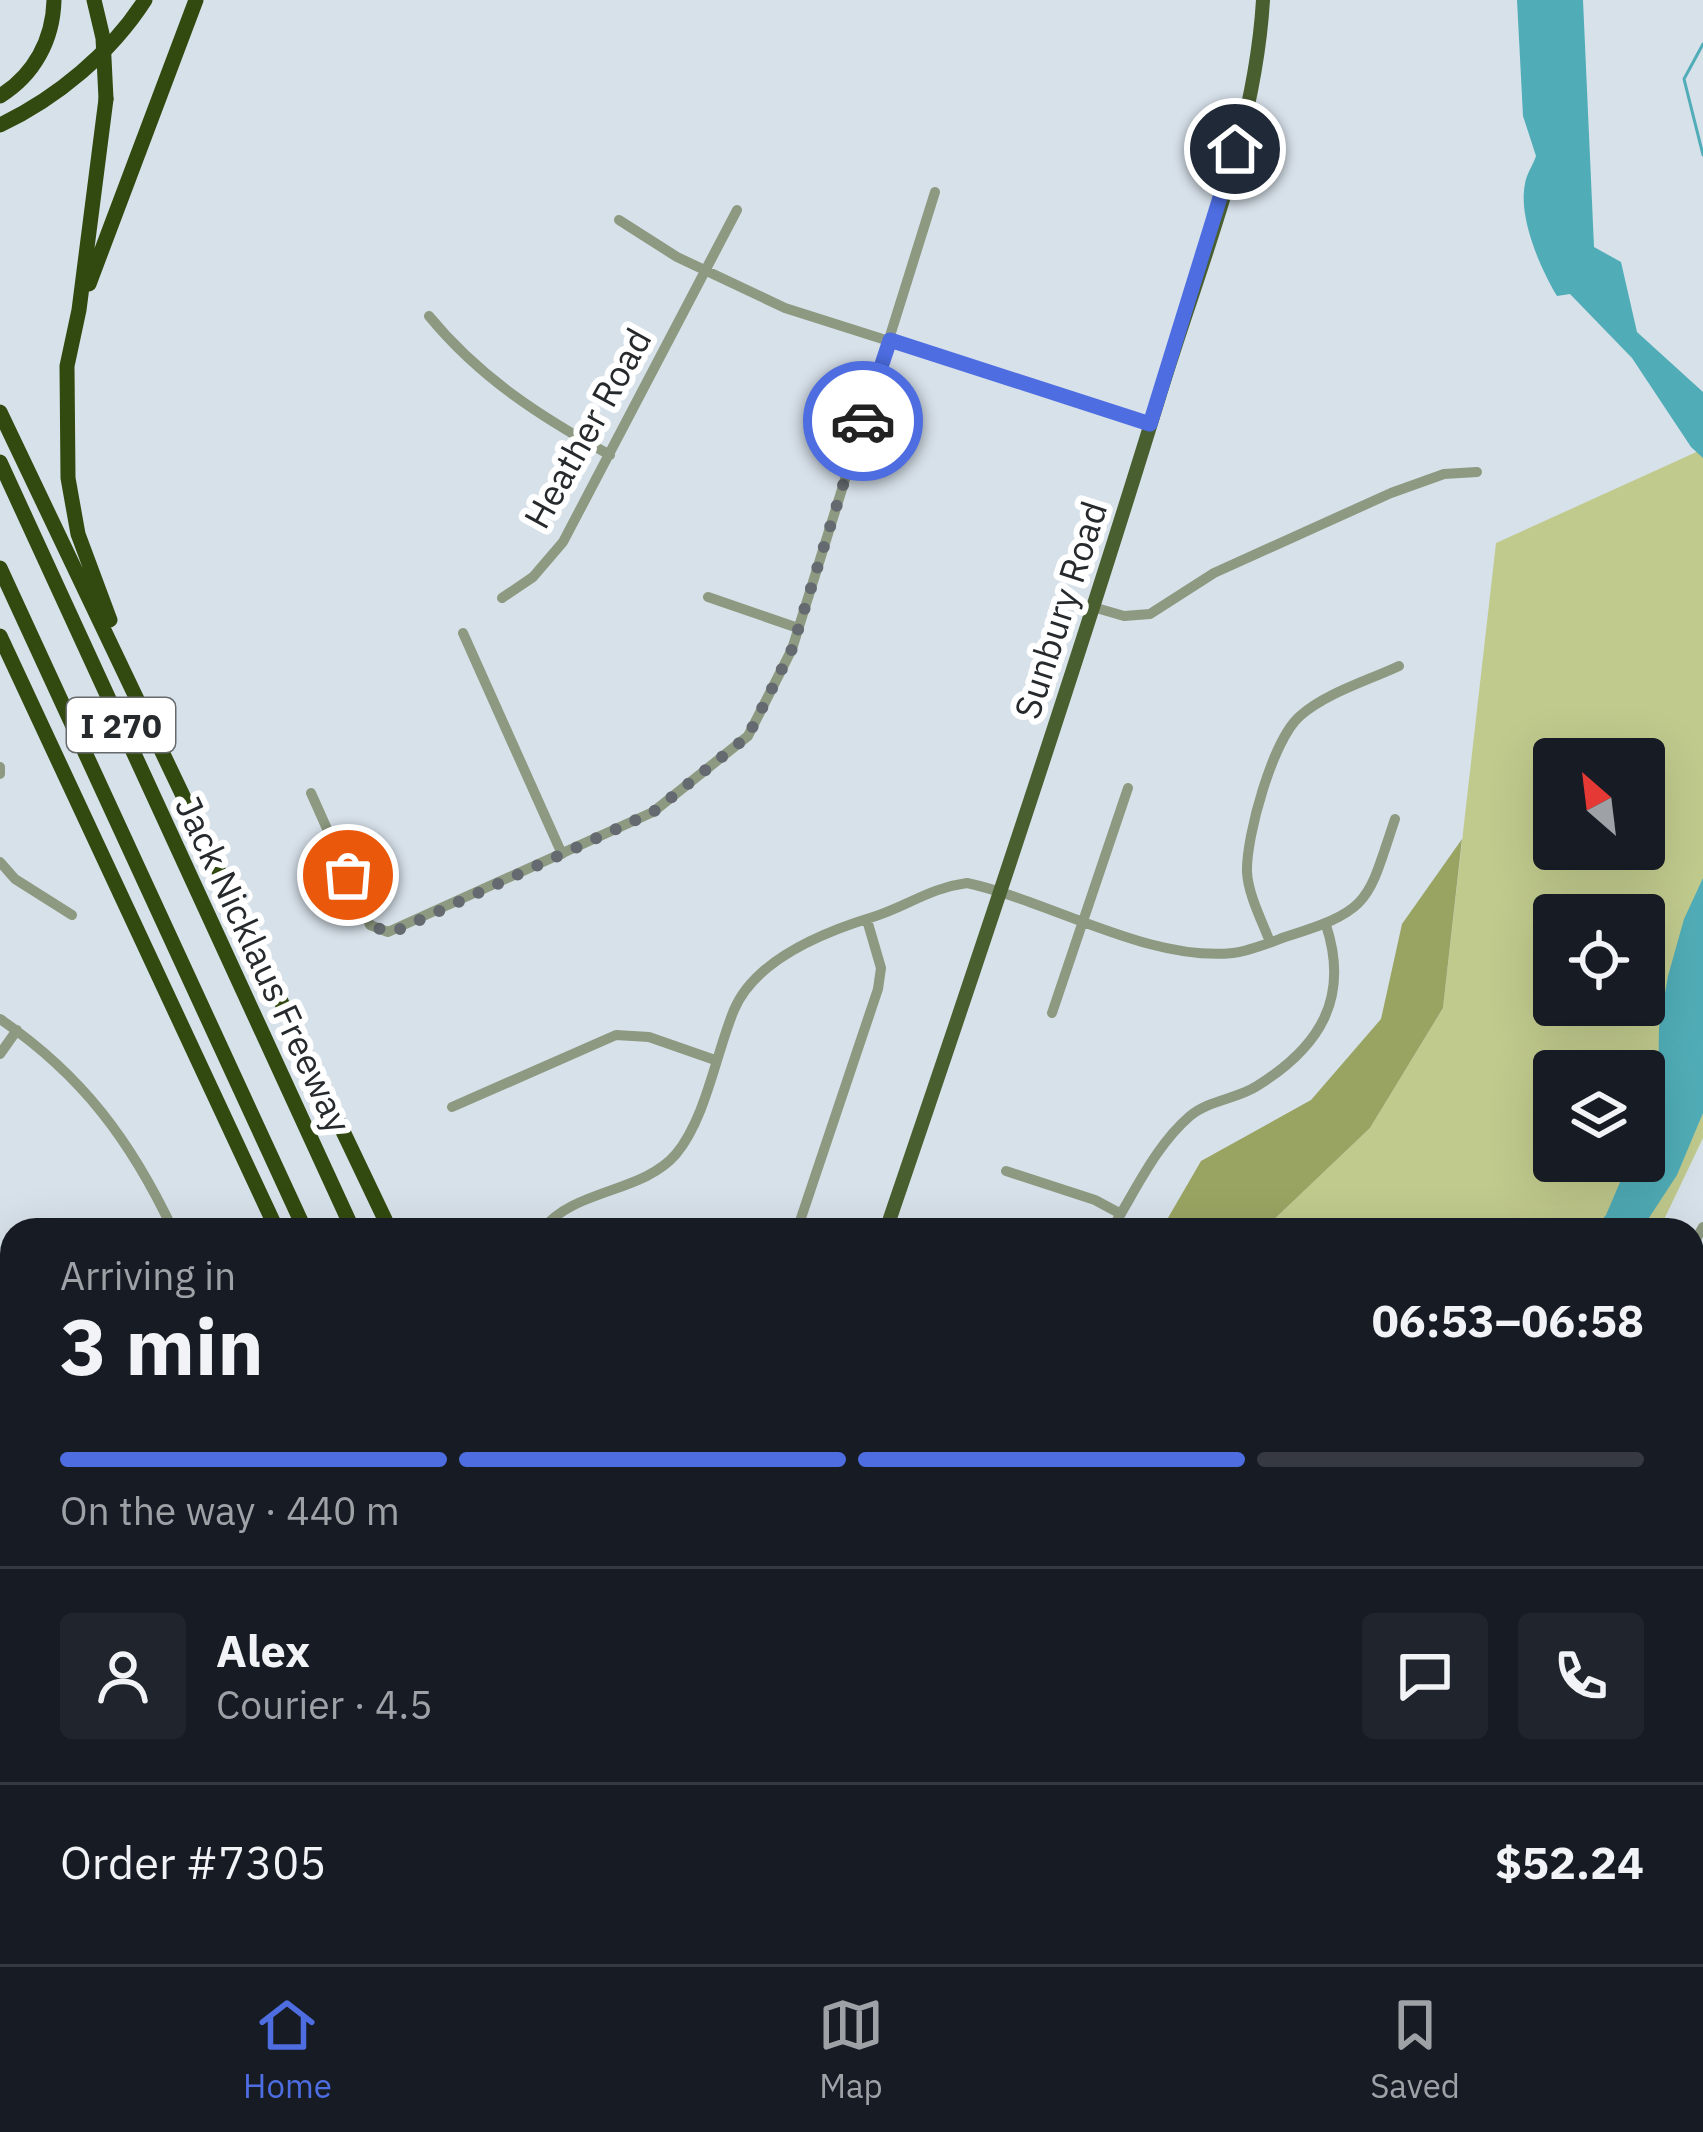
<!DOCTYPE html>
<meta charset="utf-8">
<style>
body{margin:0;font-family:"IBM Plex Sans",sans-serif;background:#20242c;color:#f1f3f6;height:100vh;display:flex;flex-direction:column;font-size:45px;white-space:nowrap}
*{box-sizing:border-box;margin:0}
p{font-size:39px;color:#9ea1a6}
.icon{flex:none;width:66px;height:66px;fill:none;stroke:currentColor;stroke-width:2;stroke-linecap:round;stroke-linejoin:round}
.map{position:relative;flex:1;overflow:hidden}
.drawer{position:absolute;left:0px;top:1218px;width:1704px;height:747px;display:flex;flex-direction:column;background:#171b24;border-radius:36px 36px 0 0;box-shadow:0 12px 48px #0002}
.drawer>*{flex:none}
.needle{width:78px;rotate:332deg}
.controls{position:absolute;left:1533px;top:738px;display:grid;gap:24px}
.controls a{display:grid;place-items:center;width:132px;height:132px;border-radius:12px;background:#171b24;box-shadow:0 12px 48px #0002;font-size:60px}
.pin{position:absolute;display:grid;place-items:center;width:102px;height:102px;color:#fff;margin:-51px;border:6px solid #fff;border-radius:50%;box-shadow:0 3px 12px #0007}
.courier{position:absolute;display:grid;place-items:center;width:120px;height:120px;margin:-60px;border:9px solid #4d6de1;border-radius:50%;background:#fff;color:#222;box-shadow:0 3px 15px #0007}
.headline em{font-style:normal;font-weight:700}
.headline div{display:flex;flex-direction:column-reverse}
.headline{display:flex;align-items:center;justify-content:space-between;height:204px;padding:0 60px}
h1{font-size:78px;font-weight:700;line-height:90px}
.bar{display:grid;grid-template-columns:repeat(4,1fr);gap:18px 12px;align-content:center;height:144px;padding:0 60px}
.bar i{height:15px;border-radius:9px;background:#363941}
.bar .selected{background:#4d6de1}
.bar p{grid-column:span 4}
.line{display:flex;align-items:center;gap:30px;padding:0 60px;border-top:3px solid #363941}
.line div{flex:1}
.round{display:grid;place-items:center;flex:none;width:126px;height:126px;border-radius:12px;background:#20242c}
.tab-bar{display:flex;justify-content:space-around;align-items:center;height:168px;border-top:3px solid #363941;background:#171b24;font-size:33px;color:#9ea1a6}
.tab-bar a{display:grid;justify-items:center;gap:6px}
.tab-bar .selected{color:#4d6de1}
.map>svg:first-child{display:block}
.green{fill:#c1ca8d;fill-rule:evenodd}
.forest{fill:#9aa462}
.water{fill:#50adb7}
.lines{fill:none;stroke-linecap:round;stroke-linejoin:round}
.stream{stroke:#50adb7;stroke-width:3}
.minor{stroke:#8d9980;stroke-width:10}
.major{stroke:#4a5f30;stroke-width:14}
.highway{stroke:#324a0f;stroke-width:15}
.highway-bridge{stroke:#324a0f;stroke-width:15}
.done{stroke:#646a6f;stroke-width:12;stroke-dasharray:0 21.6}
.route{stroke:#4d6de1;stroke-width:15}
.labels{text-anchor:middle;dominant-baseline:central;stroke-width:12;stroke-linejoin:round;paint-order:stroke}
.shield{fill:#fff;stroke:#676a6c;stroke-width:3}
.shield-label{font-size:33px;font-weight:bold;fill:#262a2d}
.street-label{font-size:36px;fill:#262a2d;stroke:#fff}
</style>
<div class="map">
<svg width="1703" height="1964" viewBox="0 0 1703 1964">
<rect width="100%" height="100%" fill="#d7e1ea"/>
<path class="green" d="M1703,449V1138L1659,1230H1263L1370,1128L1443,1008L1496,543ZM1554,759H1644V849H1554ZM1554,915H1644V1005H1554ZM1554,1071H1644V1161H1554Z"/>
<path class="forest" d="M1462,839L1443,1008L1370,1128L1263,1230H1161L1201,1161L1311,1100L1381,1019L1402,924Z
M1703,1649V1922H1692V1654Z
M970,1953H1173L1184,1964H979Z
M1230,1953H1515L1504,1964H1247Z"/>
<path class="water" d="M1517,0H1583L1594,247L1621,262L1637,332L1703,392V458L1691,447L1632,358L1570,294L1557,296C1540,268 1518,217 1525,184C1526,175 1533,165 1536,156L1523,116Z
M1703,878V1113L1677,1175L1641,1230H1593L1606,1215L1629,1161H1644V1126L1658,1093L1659,1027L1668,976L1684,919Z
M1692,1923H1703V1964H1504L1515,1953H1692Z"/>
<g class="lines">
<path class="stream" d="M1703,44L1684,79L1703,155"/>
<path class="minor" d="M619,220L677,257L785,308L1150,424
M429,316C480,378 541,417 610,455
M708,597L798,628
M502,598L533,577L563,542L737,210
M1093,607L1124,616L1150,614L1214,573L1391,493L1444,474L1477,472
M463,633L562,854
M0,767V774
M311,793L370,925L388,932L653,812L748,736L792,649L935,192
M0,862L15,879L72,915
M1270,942C1262,921 1248,894 1247,872C1246,836 1273,739 1300,716C1326,693 1367,681 1399,666
M1052,1013L1128,788
M0,1019C82,1075 131,1141 173,1230
M0,1054L17,1030
M452,1107L616,1035L649,1037L715,1060
M1006,1171L1095,1200L1121,1214
M542,1230C573,1189 643,1193 676,1154C706,1118 716,1053 734,1010C756,958 827,931 873,917C908,906 929,888 967,883C1050,901 1149,962 1233,953C1250,951 1269,943 1285,937C1372,910 1367,902 1395,819
M797,1230L878,989L881,968L867,920
M1111,1230C1135,1192 1155,1146 1190,1116C1209,1100 1237,1099 1257,1086C1320,1047 1350,998 1326,925
M1692,1246L1703,1227
M1692,1267L1703,1291
M0,1343L12,1337
M1692,1358L1703,1353
M0,1484L12,1481
M1692,1523L1703,1518
M1692,1613L1703,1608
M0,1754L12,1748
M956,1953L958,1955
M134,1964L159,1953"/>
<path class="major" d="M886,1230C981,952 1074,674 1160,394C1199,266 1255,135 1263,0
M634,1964L638,1953"/>
<path class="highway" d="M0,96C34,75 53,40 54,0
M106,99L79,310L67,366L68,478L78,534L110,620
M0,125C57,98 111,53 145,0
M89,284L196,0
M0,412L390,1230
M0,462L353,1230
M0,568L305,1230
M0,636L277,1230
M737,1953L747,1964
M779,1953L789,1964
M840,1953L850,1964
M889,1953L899,1964"/>
<path class="highway-bridge" d="M94,0L103,38L106,99"/>
</g>
<g class="lines">
<path class="done" d="M348,875L370,925L388,932L398,930L653,812L748,736L792,649L863,421"/>
<path class="route" d="M863,421L890,340L1150,424L1235,149"/>
</g>
<g class="labels">
<rect class="shield" x="67" y="698" width="108" height="54" rx="9"/>
<g class="shield-label">
<text x="121" y="725">I 270</text>
</g>
<g class="street-label">
<text transform="translate(587 428) rotate(-61)">Heather Road</text>
<text transform="translate(1060 610) rotate(-72)">Sunbury Road</text>
<text transform="translate(264 964) rotate(65)">Jack Nicklaus Freeway</text>
</g>
</g>
</svg>
<div class="controls">
<a><svg class="needle" viewBox="-14 -14 28 28"><path d="M0-13l5 13h-10z" fill="#e53935"/><path d="M0 13l5-13h-10z" fill="#9ea1a6"/></svg></a>
<a><svg class="icon" aria-label="locate" viewBox="0 0 24 24"><circle cx="12" cy="12" r="6"/><path d="M12 2v4M12 18v4M2 12h4M18 12h4"/></svg></a>
<a><svg class="icon" aria-label="layers" viewBox="0 0 24 24"><path d="M12 4l9 5-9 5-9-5zM3 14l9 5 9-5"/></svg></a>
</div>
<div class="pin" style="left:348px;top:875px;background:#ea580c"><svg class="icon" aria-label="bag" viewBox="0 0 24 24"><path d="M5 8h14l-1 12H6zM9 8a3 3 0 0 1 6 0"/></svg></div>
<div class="pin" style="left:1235px;top:149px;background:#1f2937"><svg class="icon" aria-label="home" viewBox="0 0 24 24"><path d="M3 11l9-7 9 7M6 9v11h12V9"/></svg></div>
<div class="courier" style="left:863px;top:421px"><svg class="icon" aria-label="car" viewBox="0 0 24 24"><path d="M5 17H2v-5l4-1 3-4h7l3 4 3 1v5h-3M9 17h6M6 11h13"/><circle cx="7" cy="17" r="2"/><circle cx="17" cy="17" r="2"/></svg></div>
<section class="drawer">
<div class="headline"><div><h1>3 min</h1><p>Arriving in</p></div><em>06:53–06:58</em></div>
<div class="bar"><i class="selected"></i><i class="selected"></i><i class="selected"></i><i></i><p>On the way · 440 m</p></div>
<div class="line" style="height:216px"><a class="round"><svg class="icon" aria-label="person" viewBox="0 0 24 24"><circle cx="12" cy="8" r="4"/><path d="M4 21q1-7 8-7t8 7"/></svg></a><div><b>Alex</b><p>Courier · 4.5</p></div><a class="round"><svg class="icon" aria-label="chat" viewBox="0 0 24 24"><path d="M4 5h16v11H9l-5 4z"/></svg></a><a class="round"><svg class="icon" aria-label="phone" viewBox="0 0 24 24"><path d="M5 4h4l2 5-3 2q2 4 5 5l2-3 5 2v4C11 20 4 13 5 4z"/></svg></a></div>
<div class="line" style="height:156px"><div>Order #7305</div><b>$52.24</b></div>
</section>
</div>
<nav class="tab-bar">
<a class="selected"><svg class="icon" aria-label="home" viewBox="0 0 24 24"><path d="M3 11l9-7 9 7M6 9v11h12V9"/></svg>Home</a>
<a><svg class="icon" aria-label="map" viewBox="0 0 24 24"><path d="M3 6l6-2 6 2 6-2v14l-6 2-6-2-6 2zM9 4v14M15 6v14"/></svg>Map</a>
<a><svg class="icon" aria-label="saved" viewBox="0 0 24 24"><path d="M7 4h10v16l-5-4-5 4z"/></svg>Saved</a>
</nav>
